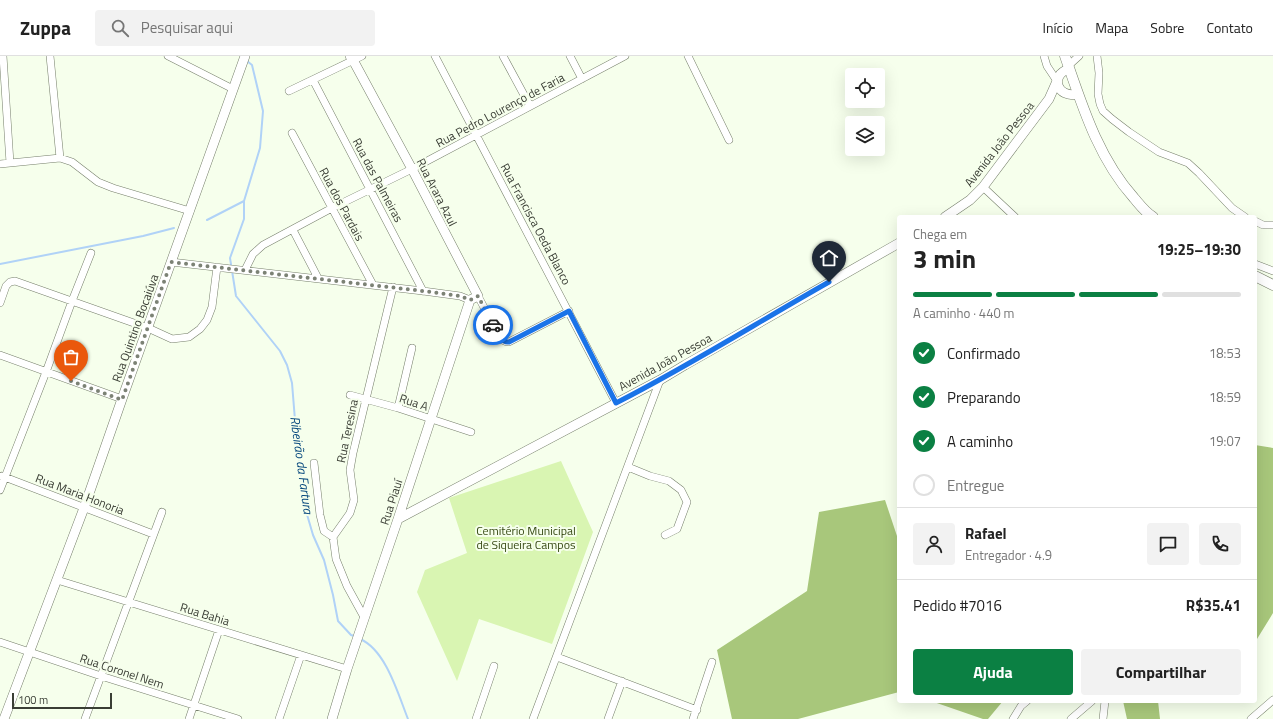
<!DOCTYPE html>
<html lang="pt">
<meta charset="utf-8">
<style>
body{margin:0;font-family:"Titillium Web",sans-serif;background:#f2f2f2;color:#222;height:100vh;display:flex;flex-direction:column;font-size:15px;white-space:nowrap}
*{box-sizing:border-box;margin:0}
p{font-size:13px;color:#767676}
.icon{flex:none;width:22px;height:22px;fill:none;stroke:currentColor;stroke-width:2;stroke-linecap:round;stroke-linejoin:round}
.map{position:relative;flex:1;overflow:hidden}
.drawer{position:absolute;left:897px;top:159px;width:360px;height:488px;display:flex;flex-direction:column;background:#fff;border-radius:4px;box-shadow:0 4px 16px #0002}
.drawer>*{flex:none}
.buttons{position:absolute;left:845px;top:12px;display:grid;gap:8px}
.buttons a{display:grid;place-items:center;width:40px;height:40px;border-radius:4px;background:#fff;box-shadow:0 4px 16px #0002;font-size:20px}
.scale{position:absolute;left:12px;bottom:10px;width:100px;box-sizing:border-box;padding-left:4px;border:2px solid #3a3e35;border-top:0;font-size:11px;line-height:14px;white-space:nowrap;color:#3a3e35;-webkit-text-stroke:3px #f6ffec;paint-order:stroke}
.pin{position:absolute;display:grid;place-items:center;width:34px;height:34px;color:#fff;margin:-41px -17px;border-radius:50% 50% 50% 0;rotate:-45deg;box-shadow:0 0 4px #0007}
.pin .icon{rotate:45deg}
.courier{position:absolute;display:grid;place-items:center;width:40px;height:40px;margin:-20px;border:3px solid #1a73e8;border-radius:50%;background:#fff;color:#222;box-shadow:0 1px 5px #0007}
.head em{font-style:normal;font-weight:700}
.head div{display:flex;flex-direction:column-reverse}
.head{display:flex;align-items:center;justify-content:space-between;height:68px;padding:0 16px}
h1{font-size:26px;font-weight:700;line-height:30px}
.bar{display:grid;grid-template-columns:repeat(4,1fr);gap:6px 4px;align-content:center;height:48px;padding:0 16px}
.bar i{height:5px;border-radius:3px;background:#e0e0e0}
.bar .on{background:#0b8043}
.bar p{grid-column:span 4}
.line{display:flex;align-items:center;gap:10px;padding:0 16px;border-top:1px solid #e0e0e0}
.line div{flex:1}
.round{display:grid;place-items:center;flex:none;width:42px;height:42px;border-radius:4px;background:#f2f2f2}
ol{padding:0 16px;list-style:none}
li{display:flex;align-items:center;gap:12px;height:44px}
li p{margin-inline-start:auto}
li .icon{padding:4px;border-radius:50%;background:#0b8043;color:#fff;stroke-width:4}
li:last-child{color:#767676}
li i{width:22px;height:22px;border:2px solid #e0e0e0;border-radius:50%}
.action{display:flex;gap:8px;margin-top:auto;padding:8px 16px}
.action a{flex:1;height:46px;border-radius:4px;background:#0b8043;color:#fff;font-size:16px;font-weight:700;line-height:46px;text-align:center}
.action a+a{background:#f2f2f2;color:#222}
header{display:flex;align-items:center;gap:24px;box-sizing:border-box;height:56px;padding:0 20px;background:#fff;border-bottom:1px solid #e0e0e0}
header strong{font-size:19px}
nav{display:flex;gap:22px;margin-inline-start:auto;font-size:14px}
.search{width:280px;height:36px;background:#f2f2f2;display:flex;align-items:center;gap:10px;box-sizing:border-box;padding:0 14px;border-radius:4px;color:#767676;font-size:15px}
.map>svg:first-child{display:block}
.green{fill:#d9f5b2}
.forest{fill:#a8c77b}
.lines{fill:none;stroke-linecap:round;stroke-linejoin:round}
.stream{stroke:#b0d2f7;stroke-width:2}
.minor-casing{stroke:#767f6b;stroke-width:8}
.tertiary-casing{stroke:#767f6b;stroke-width:10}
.secondary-casing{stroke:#767f6b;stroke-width:11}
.minor{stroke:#fff;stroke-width:7}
.tertiary{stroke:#fff;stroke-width:9}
.secondary{stroke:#fff;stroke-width:10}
.done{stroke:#7c8275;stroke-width:4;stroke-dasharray:0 7.2}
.route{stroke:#1a73e8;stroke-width:5}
.labels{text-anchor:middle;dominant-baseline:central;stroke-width:4;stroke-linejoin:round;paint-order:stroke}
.street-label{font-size:12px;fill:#3a3e35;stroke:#f6ffec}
.park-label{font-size:12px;fill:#364913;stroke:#f6ffec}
.water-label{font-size:13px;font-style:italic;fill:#06487d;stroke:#f6ffec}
</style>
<header>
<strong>Zuppa</strong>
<div class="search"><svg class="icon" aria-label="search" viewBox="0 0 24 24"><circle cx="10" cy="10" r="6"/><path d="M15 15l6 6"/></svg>Pesquisar aqui</div>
<nav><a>Início</a><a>Mapa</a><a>Sobre</a><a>Contato</a></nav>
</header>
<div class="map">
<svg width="1273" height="663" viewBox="0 0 1273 663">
<rect width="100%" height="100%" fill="#f6ffec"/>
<path class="green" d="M561,405L593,476L552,588L479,563L457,625L417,536L425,514L467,497L449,442Z"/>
<path class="forest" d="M1255,389L1273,392V557L1257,583H1255Z
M885,444L899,486V636L798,663H732L717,594L807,535L819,456Z
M931,645H1003L988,663H983Z
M1123,645H1158L1160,663H1127Z"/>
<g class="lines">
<path class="stream" d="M247,5L252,9L263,55L260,92L244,145V163L230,202L236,240L280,295L287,309L292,327L297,389L306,455L313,479L324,504L333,539L338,565L351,579L354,580
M207,164L244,145
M0,208L143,180L174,172
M360,583C386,594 398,638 408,663"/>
<g class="minor-casing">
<path id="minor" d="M3,0L10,107
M50,0L60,102
M168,0L233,33
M435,0L616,347
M503,0L530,50
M570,0L582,23
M688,0L729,84
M1044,0L1047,10L1057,25
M1097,0L1099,17L1098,38L1100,48L1103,55L1112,63L1129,76L1159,96L1188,107L1199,117L1232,152L1245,161
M1068,10L1079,0
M313,24L423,235
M289,35L362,0
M292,77L373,229
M0,108L60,102L72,106L98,126L113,132L190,155
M983,131L1015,161
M1255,165L1263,169H1273
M293,174L318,222
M171,206L423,235L460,240L470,244
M1255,208L1273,215
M245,214L253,198L263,189L332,152L412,113L625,0
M478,240L499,280C502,284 504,286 509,286L569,255
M0,247L6,230L10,226L15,225L148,272L172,283L189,281L200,273L207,264L212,251L217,211
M0,299L122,343
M350,339L398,352L471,376
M398,352L412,292
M314,407L320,459L324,475L333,481
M628,411L650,420L669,425L681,434L687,446L677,473L665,479
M2,420L153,478
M0,434L46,316L72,245L91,197
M57,524L347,613
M364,561L347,530L336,503L333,481L350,457L354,444L350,414L353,397L393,231
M0,586L101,620L238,663
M557,601L697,654
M85,663L162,456
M189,663L219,574
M279,663L301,599
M476,663L494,610
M533,663L660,324
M608,663L622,625
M693,663L712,606
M1013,663L1021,650L1027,645
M1071,663L1092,645
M1103,663L1105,645
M1251,663L1273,644"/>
</g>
<g class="tertiary-casing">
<path id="tertiary" d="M1069,13C1049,19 1057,43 1078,38
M945,161L970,144L983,131L1049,43L1057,25
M398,463L660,324L685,309L899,187
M4,663L84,452L122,343L245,0
M332,663L347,613L398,463L470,244L478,240L412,113L353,4L350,0"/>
</g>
<g class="secondary-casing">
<path id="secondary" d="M1065,0C1082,49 1098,102 1134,142C1140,149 1145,156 1153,161
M1255,220L1273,229"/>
</g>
<use href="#minor" class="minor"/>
<use href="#tertiary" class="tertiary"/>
<use href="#secondary" class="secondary"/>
</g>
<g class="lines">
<path class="done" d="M71,325L122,344L171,206L423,235L460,240L470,244L478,240L493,269"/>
<path class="route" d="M493,269C497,276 500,287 509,286L569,255L616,347C689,310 758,266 829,226"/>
</g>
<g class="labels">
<g class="street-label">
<text transform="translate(500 54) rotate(-28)">Rua Pedro Lourenço de Faria</text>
<text transform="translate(999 88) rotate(-52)">Avenida João Pessoa</text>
<text transform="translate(378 124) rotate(62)">Rua das Palmeiras</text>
<text transform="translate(437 136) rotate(63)">Rua Arara Azul</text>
<text transform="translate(342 148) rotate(62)">Rua dos Pardais</text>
<text transform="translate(536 168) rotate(62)">Rua Francisca Oeda Blanco</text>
<text transform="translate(135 272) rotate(-70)">Rua Quintino Bocaiúva</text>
<text transform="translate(665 306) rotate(-29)">Avenida João Pessoa</text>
<text transform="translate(414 346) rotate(18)">Rua A</text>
<text transform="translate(347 375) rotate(-78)">Rua Teresina</text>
<text transform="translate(80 438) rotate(21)">Rua Maria Honoria</text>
<text transform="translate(391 446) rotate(-72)">Rua Piauí</text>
<text transform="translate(205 558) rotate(17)">Rua Bahia</text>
<text transform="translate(122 615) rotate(18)">Rua Coronel Nem</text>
</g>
<g class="park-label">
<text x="526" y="474">Cemitério Municipal<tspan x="526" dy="14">de Siqueira Campos</tspan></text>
</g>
<g class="water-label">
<text transform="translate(302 409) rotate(82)">Ribeirão da Fartura</text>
</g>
</g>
</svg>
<div class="buttons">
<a><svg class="icon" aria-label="locate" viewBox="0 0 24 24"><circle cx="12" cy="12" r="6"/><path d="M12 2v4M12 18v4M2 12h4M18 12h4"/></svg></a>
<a><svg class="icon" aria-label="layers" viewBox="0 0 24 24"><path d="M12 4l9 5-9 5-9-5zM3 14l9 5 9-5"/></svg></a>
</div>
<div class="scale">100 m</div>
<div class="pin" style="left:71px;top:325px;background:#ea580c"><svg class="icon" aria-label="bag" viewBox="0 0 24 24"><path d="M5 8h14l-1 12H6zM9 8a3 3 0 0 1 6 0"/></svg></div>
<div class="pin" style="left:829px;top:226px;background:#1f2937"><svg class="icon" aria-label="home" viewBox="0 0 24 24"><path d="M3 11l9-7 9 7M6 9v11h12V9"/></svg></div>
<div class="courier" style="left:493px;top:269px"><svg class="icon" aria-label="car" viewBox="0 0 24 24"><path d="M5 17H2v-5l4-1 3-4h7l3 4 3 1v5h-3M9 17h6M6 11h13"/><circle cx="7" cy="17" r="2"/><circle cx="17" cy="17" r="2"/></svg></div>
<section class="drawer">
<div class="head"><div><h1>3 min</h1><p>Chega em</p></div><em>19:25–19:30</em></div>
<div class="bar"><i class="on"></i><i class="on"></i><i class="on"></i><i></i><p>A caminho · 440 m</p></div>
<ol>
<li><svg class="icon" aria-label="check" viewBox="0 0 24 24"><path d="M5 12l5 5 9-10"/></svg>Confirmado<p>18:53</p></li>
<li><svg class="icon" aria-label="check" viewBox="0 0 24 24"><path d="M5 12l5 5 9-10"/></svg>Preparando<p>18:59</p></li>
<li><svg class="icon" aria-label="check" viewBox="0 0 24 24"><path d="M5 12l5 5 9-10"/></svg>A caminho<p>19:07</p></li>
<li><i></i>Entregue</li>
</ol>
<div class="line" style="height:72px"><a class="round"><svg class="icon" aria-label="person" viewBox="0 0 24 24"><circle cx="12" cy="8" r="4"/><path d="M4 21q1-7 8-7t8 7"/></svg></a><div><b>Rafael</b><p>Entregador · 4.9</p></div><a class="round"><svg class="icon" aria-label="chat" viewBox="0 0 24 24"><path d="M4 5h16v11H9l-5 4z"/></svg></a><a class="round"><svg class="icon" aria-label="phone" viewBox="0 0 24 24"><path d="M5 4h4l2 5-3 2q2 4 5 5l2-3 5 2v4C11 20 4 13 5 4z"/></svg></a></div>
<div class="line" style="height:52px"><div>Pedido #7016</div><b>R$35.41</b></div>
<div class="action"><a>Ajuda</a><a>Compartilhar</a></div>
</section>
</div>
